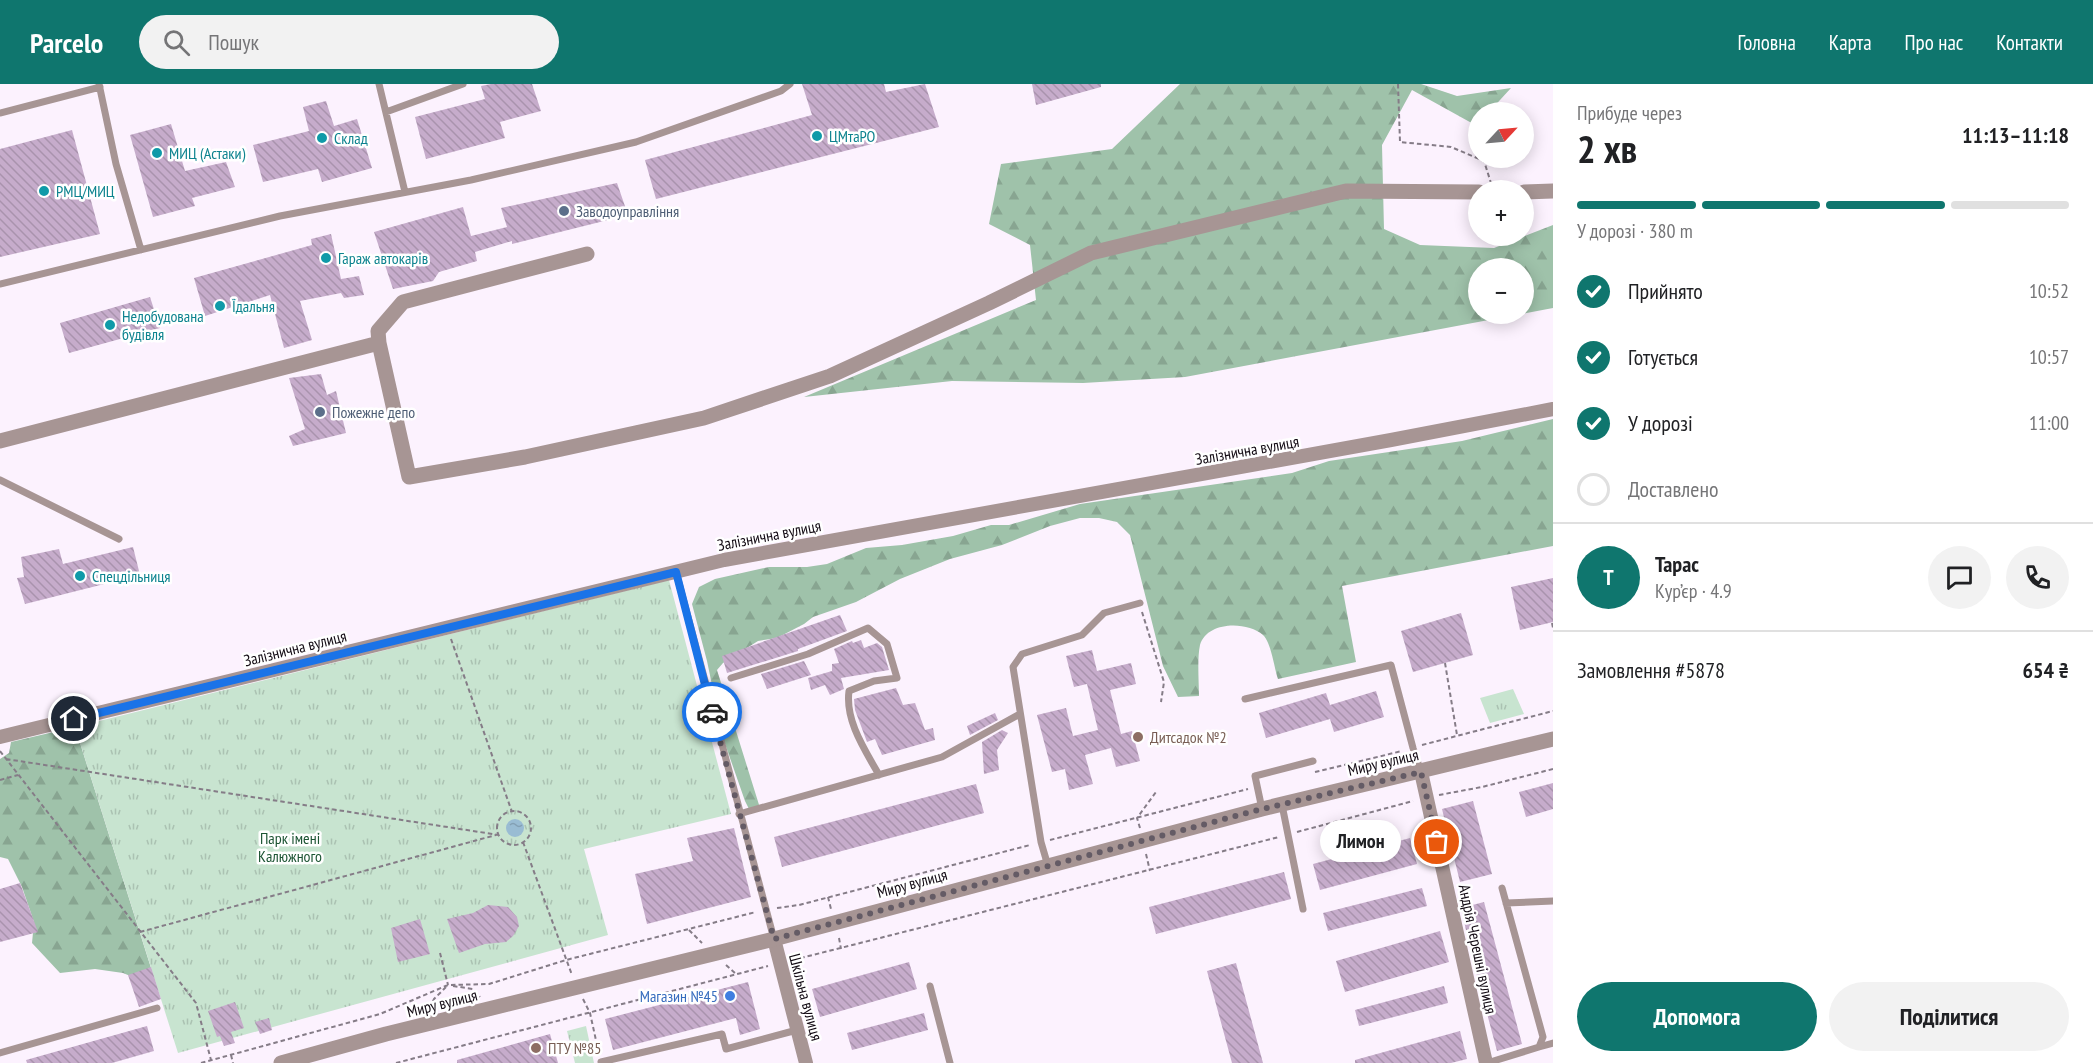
<!DOCTYPE html>
<html lang="uk">
<meta charset="utf-8">
<style>
body{margin:0;font-family:"PT Sans Narrow",sans-serif;background:#f2f2f2;color:#202124;height:100vh;display:flex;flex-direction:column;font-size:22px;white-space:nowrap}
*{box-sizing:border-box;margin:0}
p{font-size:20px;color:#757577}
.icon{flex:none;width:33px;height:33px;fill:none;stroke:currentColor;stroke-width:2;stroke-linecap:round;stroke-linejoin:round}
.map{position:relative;flex:1;overflow:hidden}
.drawer{display:flex;flex-direction:column;background:#fff;width:540px}
.drawer>*{flex:none}
.needle{width:39px;rotate:64deg}
.fabs{position:absolute;left:1468px;top:18px;display:grid;gap:12px}
.fabs a{display:grid;place-items:center;width:66px;height:66px;border-radius:50%;background:#fff;box-shadow:0 3px 15px #0003;font-size:30px}
.pin{position:absolute;display:grid;place-items:center;width:51px;height:51px;color:#fff;margin:-26px;border:3px solid #fff;border-radius:50%;box-shadow:0 2px 6px #0007}
.courier{position:absolute;display:grid;place-items:center;width:60px;height:60px;margin:-30px;border:4px solid #1a73e8;border-radius:50%;background:#fff;color:#222;box-shadow:0 2px 8px #0007}
.bubble{position:absolute;height:42px;border-radius:21px;background:#fff;box-shadow:0 3px 15px #0003;font-size:20px;font-weight:700;line-height:42px;text-align:center}
.head em{font-style:normal;font-weight:700}
.head div{display:flex;flex-direction:column-reverse}
.head{display:flex;align-items:center;justify-content:space-between;height:102px;padding:0 24px}
h1{font-size:39px;font-weight:700;line-height:45px}
.bar{display:grid;grid-template-columns:repeat(4,1fr);gap:9px 6px;align-content:center;height:72px;padding:0 24px}
.bar i{height:8px;border-radius:4px;background:#e0e0e0}
.bar .active{background:#0f766e}
.bar p{grid-column:span 4}
.line{display:flex;align-items:center;gap:15px;padding:0 24px;border-top:2px solid #e0e0e0}
.line div{flex:1}
.round{display:grid;place-items:center;flex:none;width:63px;height:63px;border-radius:32px;background:#f2f2f2}
ol{padding:0 24px;list-style:none}
li{display:flex;align-items:center;gap:18px;height:66px}
li p{margin-inline-start:auto}
li .icon{padding:6px;border-radius:50%;background:#0f766e;color:#fff;stroke-width:4}
li:last-child{color:#757577}
li i{width:33px;height:33px;border:3px solid #e0e0e0;border-radius:50%}
.cta{display:flex;gap:12px;margin-top:auto;padding:12px 24px}
.cta a{flex:1;height:69px;border-radius:36px;background:#0f766e;color:#fff;font-size:24px;font-weight:700;line-height:69px;text-align:center}
.cta a+a{background:#f2f2f2;color:#202124}
header{display:flex;align-items:center;gap:36px;box-sizing:border-box;height:84px;padding:0 30px;background:#0f766e;color:#fff}
header strong{font-size:28px}
nav{display:flex;gap:33px;margin-inline-start:auto;font-size:21px}
.search{width:420px;height:54px;background:#f2f2f2;display:flex;align-items:center;gap:15px;box-sizing:border-box;padding:0 21px;border-radius:33px;color:#757577;font-size:22px}
main{display:flex;flex:1;min-height:0}
.map>svg:first-child{display:block}
.forest{fill:url(#forest-firs);fill-rule:evenodd}
.park{fill:url(#park-tufts)}
.water{fill:url(#water-ripples)}
.building{fill:url(#building-back-hatch)}
.lines{fill:none;stroke-linecap:round;stroke-linejoin:round}
.path{stroke:#857c87;stroke-width:2;stroke-dasharray:4.5 3;stroke-linecap:butt}
.service{stroke:#a79594;stroke-width:7}
.minor{stroke:#a79594;stroke-width:14}
.tertiary{stroke:#a79594;stroke-width:15}
.done{stroke:#645b65;stroke-width:6;stroke-dasharray:0 10.8}
.route{stroke:#1a73e8;stroke-width:8}
.culture-dot{fill:#0f9aa8;stroke:#fff;stroke-width:2}
.service-dot{fill:#5c6f8a;stroke:#fff;stroke-width:2}
.education-dot{fill:#8d6e63;stroke:#fff;stroke-width:2}
.shop-dot{fill:#3f7fe0;stroke:#fff;stroke-width:2}
.labels{text-anchor:middle;dominant-baseline:central;stroke-width:5;stroke-linejoin:round;paint-order:stroke}
.culture-label{font-size:16px;fill:#0d838f;stroke:#fff;text-anchor:start}
.service-label{font-size:16px;fill:#4e5e75;stroke:#fff;text-anchor:start}
.street-label{font-size:16px;fill:#120a13;stroke:#fff}
.education-label{font-size:16px;fill:#785e54;stroke:#fff;text-anchor:start}
.park-label{font-size:16px;fill:#1c5433;stroke:#fff}
.shop-label{font-size:16px;fill:#366cbe;stroke:#fff;text-anchor:end}
</style>
<header>
<strong>Parcelo</strong>
<div class="search"><svg class="icon" aria-label="search" viewBox="0 0 24 24"><circle cx="10" cy="10" r="6"/><path d="M15 15l6 6"/></svg>Пошук</div>
<nav><a>Головна</a><a>Карта</a><a>Про нас</a><a>Контакти</a></nav>
</header>
<main>
<div class="map">
<svg width="1553" height="979" viewBox="0 0 1553 979">
<defs>
<pattern id="forest-firs" width="22" height="20" patternUnits="userSpaceOnUse" patternTransform="scale(1.5)"><rect width="22" height="20" fill="#9fc2aa"/><path d="M5 1l3.5 6h-7zM16 11l3.5 6h-7z" fill="#88a591"/></pattern>
<pattern id="park-tufts" width="24" height="20" patternUnits="userSpaceOnUse" patternTransform="scale(1.5)"><rect width="24" height="20" fill="#c8e4d0"/><path d="M3 7l-1-3M5 7V3M7 7l1-3M15 17l-1-3M17 17v-4M19 17l1-3" fill="none" stroke="#abc2b2"/></pattern>
<pattern id="water-ripples" width="26" height="14" patternUnits="userSpaceOnUse" patternTransform="scale(1.5)"><rect width="26" height="14" fill="#99bcd3"/><path d="M2 4q2-2 4 0t4 0M15 11q2-2 4 0t4 0" fill="none" stroke="#83a0b4"/></pattern>
<pattern id="building-back-hatch" width="6" height="6" patternUnits="userSpaceOnUse" patternTransform="scale(1.5)"><rect width="6" height="6" fill="#c6accb"/><path d="M-1 5l2 2M0 0l6 6M5-1l2 2" fill="none" stroke="#a993ad"/></pattern>
</defs>
<rect width="100%" height="100%" fill="#fcf2fe"/>
<path class="forest" d="M1180,0H1421L1457,12L1511,4L1489,28H1479L1477,42L1412,6L1382,61L1384,145L1420,161L1494,164L1553,141V224L1185,293L1083,299L952,297L804,313L1036,216L1030,161L989,140L1001,80L1112,65ZM1479,184H1524V230H1479Z
M1553,335V462L1342,502L1356,578L1278,595C1274,583 1271,558 1263,551C1247,537 1207,537 1200,561C1197,575 1199,598 1199,612L1178,613L1163,582L1130,451L1117,438L1099,434H1080L1050,442L1002,461L950,475L900,495L856,518L813,533L804,540L777,554L758,557L723,579L717,586L760,724L749,725L745,717L723,654L707,577L692,520L699,503L715,495L769,483H807L827,480L866,464L902,461L953,452L991,441H1009L1080,420L1292,389L1329,377L1462,357Z
M75,643L157,903L123,889L95,885L60,889L32,859L34,838L22,803L8,775L0,773V675L9,669L11,658Z"/>
<path class="park" d="M669,496L731,730L584,765L608,851L178,969L75,643Z
M1513,605L1524,630L1490,639L1480,614Z
M586,942L594,979H575L567,947Z"/>
<path class="water" d="M506 744a9 9 0 1 1 18 0a9 9 0 1 1-18 0Z"/>
<path class="building" d="M491,0H532L541,27L500,38L505,54L426,75L415,33L485,15L481,2Z
M802,0H884L886,8L925,0L939,43L656,115L645,76L812,31Z
M1032,0H1101V3L1036,21Z
M326,17L334,42L357,35L372,84L322,98L318,85L263,98L253,61L309,47L303,23Z
M171,40L185,87L226,78L235,103L192,114L195,122L153,133L130,51Z
M72,46L100,150L0,173V65Z
M617,99L628,131L512,160V157L475,168L477,177L439,188L433,197L393,205L374,148L463,123L471,152L507,143L501,124Z
M331,150L341,195L359,192L364,211L344,214L341,209L300,217L312,256L284,264L270,211L205,232L194,194L312,161L311,155Z
M150,213L160,244L69,269L60,239Z
M321,290L327,311L336,307L346,349L293,362L289,352L305,345L289,294Z
M133,463L140,491L25,520L17,494L24,493L21,473L59,465L63,480Z
M1553,494V538L1520,546L1511,503Z
M1461,529L1473,571L1413,588L1401,547Z
M840,531L847,547L798,565V567L727,589L722,572Z
M861,556L864,564L877,559L882,563L889,586L841,594L844,605L830,611L825,601L811,606L808,594L832,587V580L839,579L834,565L852,557L853,559Z
M1092,566L1097,587L1131,579L1136,600L1110,606L1121,650L1132,647L1140,677L1116,683L1111,664L1085,671L1093,700L1069,706L1065,685L1052,688L1037,631L1066,624L1073,652L1098,646L1087,600L1074,603L1066,572Z
M804,577L811,591L767,605L761,590Z
M896,604L903,621L915,619L925,646L933,644L935,656L882,671L875,655L867,658L855,626L854,615Z
M1376,607L1384,633L1334,648L1330,635L1266,654L1259,629L1326,609L1330,621Z
M995,629L998,636L970,651L967,642Z
M1002,646L1008,649L997,666L999,686L984,690L982,658Z
M1553,699V725L1526,733L1519,708Z
M976,700L984,729L782,783L774,753Z
M1473,717L1492,790L1460,798L1442,725Z
M734,744L751,813L647,840L635,790L693,777L687,754Z
M1410,754L1417,780L1320,806L1313,780Z
M1284,788L1291,815L1156,850L1149,823Z
M20,799L38,848L0,858V805Z
M1422,804L1427,822L1328,847L1323,829Z
M1484,818L1522,960L1497,967L1473,877L1461,824Z
M488,821L508,823L517,833L519,842L513,852L506,858L485,860L459,869L447,835L473,829Z
M420,835L430,870L398,878L391,844Z
M1440,847L1449,878L1345,908L1336,877Z
M909,878L917,905L820,933L812,905Z
M1236,879L1263,979H1232L1207,887Z
M151,883L161,915L139,923L128,891Z
M748,898L760,945L740,951L736,934L613,966L605,935Z
M1444,902L1448,919L1359,942L1355,926Z
M235,918L244,944L231,948L235,959L224,962L220,952L217,953L208,927Z
M924,929L928,946L852,966L847,949Z
M269,934L272,946L260,950L255,938Z
M147,942L154,967L112,979H27L26,976Z
M1460,947L1467,975L1451,979H1355V976Z
M550,950L558,979H457V976Z"/>
<g class="lines">
<path class="path" d="M1398,0L1400,58L1451,63L1484,77L1491,99
M1142,528L1164,598L1161,618
M1552,539L1553,544
M451,555L512,728
M1445,579L1457,651
M1422,661L1553,627
M0,667L196,919L211,976
M6,675L499,751
M1315,688L1402,667
M0,696L18,691
M1439,711L1482,703L1553,685
M497 744a17 17 0 1 1 34 0a17 17 0 1 1-34 0Z
M1140,744L1137,734L1156,708
M1297,748L1413,717
M1050,756L1248,705
M523,758L572,891
M1146,770L1150,787
M828,813L831,825
M777,824L799,821L1030,761
M689,846L702,859
M140,848L496,751
M839,854L841,865
M440,869L448,901
M793,876L1279,753
M726,881L736,890
M453,902L473,905L480,913
M583,915L590,929L599,970
M430,924L434,915L446,903
M231,971L233,979
M201,979L380,930L448,901L489,900L566,876L756,828
M396,979L768,882"/>
<path class="service" d="M99,0L116,80L141,166
M379,0L405,108
M386,28L463,0
M0,29L100,3
M0,200L280,132L471,96L636,58L781,7L790,0
M0,396L119,455
M676,488L774,855
M731,594L808,570L868,544L887,560L897,594L874,597L849,607C845,637 865,666 879,691
M1245,615L1391,581L1413,664L1421,688
M1282,721L1303,825
M1262,725L1255,692L1313,677
M739,730L942,673L1020,630
M1048,782L1041,758L1013,583L1022,570L1082,551L1104,529L1140,519
M1506,819L1553,817
M930,902L950,979
M1539,963L1553,959
M0,969L157,924
M601,978L722,950L726,965L797,946
M1487,979L1539,963L1543,953L1502,804"/>
<path class="minor" d="M0,653L724,476L1391,356L1553,325
M1421,688L1486,979
M774,855L806,979"/>
<path class="tertiary" d="M1524,108L1553,107
M587,170L403,218L378,247L379,259L409,393L525,373L704,334L830,292L989,219L1091,169L1346,107L1479,108
M0,357L379,259
M281,979L386,950L774,855L1262,725L1553,655"/>
</g>
<g class="lines">
<path class="done" d="M712,628L774,855L1262,725L1421,688L1437,758"/>
<path class="route" d="M74,635L676,488L712,628"/>
</g>
<g class="culture-dot">
<circle cx="817" cy="52" r="6"/>
<circle cx="322" cy="54" r="6"/>
<circle cx="157" cy="69" r="6"/>
<circle cx="44" cy="107" r="6"/>
<circle cx="326" cy="174" r="6"/>
<circle cx="220" cy="222" r="6"/>
<circle cx="110" cy="241" r="6"/>
<circle cx="80" cy="492" r="6"/>
</g>
<g class="service-dot">
<circle cx="564" cy="127" r="6"/>
<circle cx="320" cy="328" r="6"/>
</g>
<g class="education-dot">
<circle cx="1138" cy="653" r="6"/>
<circle cx="536" cy="964" r="6"/>
</g>
<circle class="shop-dot" cx="730" cy="912" r="6"/>
<g class="labels">
<g class="culture-label">
<text x="829" y="52">ЦМтаРО</text>
<text x="334" y="54">Склад</text>
<text x="169" y="69">МИЦ (Астаки)</text>
<text x="56" y="107">РМЦ/МИЦ</text>
<text x="338" y="174">Гараж автокарів</text>
<text x="232" y="222">Їдальня</text>
<text x="122" y="232">Недобудована<tspan x="122" dy="18">будівля</tspan></text>
<text x="92" y="492">Спецдільниця</text>
</g>
<g class="service-label">
<text x="576" y="127">Заводоуправління</text>
<text x="332" y="328">Пожежне депо</text>
</g>
<g class="street-label">
<text transform="translate(1247 366) rotate(-10)">Залізнична вулиця</text>
<text transform="translate(769 451) rotate(-11)">Залізнична вулиця</text>
<text transform="translate(295 564) rotate(-14)">Залізнична вулиця</text>
<text transform="translate(1383 678) rotate(-13)">Миру вулиця</text>
<text transform="translate(912 799) rotate(-15)">Миру вулиця</text>
<text transform="translate(1478 865) rotate(78)">Андрія Черешні вулиця</text>
<text transform="translate(806 913) rotate(75)">Шкільна вулиця</text>
<text transform="translate(442 919) rotate(-14)">Миру вулиця</text>
</g>
<g class="education-label">
<text x="1150" y="653">Дитсадок №2</text>
<text x="548" y="964">ПТУ №85</text>
</g>
<g class="park-label">
<text x="290" y="754">Парк імені<tspan x="290" dy="18">Калюжного</tspan></text>
</g>
<g class="shop-label">
<text x="718" y="912">Магазин №45</text>
</g>
</g>
</svg>
<div class="fabs">
<a><svg class="needle" viewBox="-14 -14 28 28"><path d="M0-13l5 13h-10z" fill="#e53935"/><path d="M0 13l5-13h-10z" fill="#757577"/></svg></a>
<a>+</a>
<a>−</a>
</div>
<div class="pin" style="left:1437px;top:758px;background:#ea580c"><svg class="icon" aria-label="bag" viewBox="0 0 24 24"><path d="M5 8h14l-1 12H6zM9 8a3 3 0 0 1 6 0"/></svg></div>
<div class="pin" style="left:74px;top:635px;background:#1f2937"><svg class="icon" aria-label="home" viewBox="0 0 24 24"><path d="M3 11l9-7 9 7M6 9v11h12V9"/></svg></div>
<div class="courier" style="left:712px;top:628px"><svg class="icon" aria-label="car" viewBox="0 0 24 24"><path d="M5 17H2v-5l4-1 3-4h7l3 4 3 1v5h-3M9 17h6M6 11h13"/><circle cx="7" cy="17" r="2"/><circle cx="17" cy="17" r="2"/></svg></div>
<div class="bubble" style="left:1320px;top:736px;width:81px">Лимон</div>
</div>
<section class="drawer">
<div class="head"><div><h1>2 хв</h1><p>Прибуде через</p></div><em>11:13–11:18</em></div>
<div class="bar"><i class="active"></i><i class="active"></i><i class="active"></i><i></i><p>У дорозі · 380 m</p></div>
<ol>
<li><svg class="icon" aria-label="check" viewBox="0 0 24 24"><path d="M5 12l5 5 9-10"/></svg>Прийнято<p>10:52</p></li>
<li><svg class="icon" aria-label="check" viewBox="0 0 24 24"><path d="M5 12l5 5 9-10"/></svg>Готується<p>10:57</p></li>
<li><svg class="icon" aria-label="check" viewBox="0 0 24 24"><path d="M5 12l5 5 9-10"/></svg>У дорозі<p>11:00</p></li>
<li><i></i>Доставлено</li>
</ol>
<div class="line" style="height:108px"><b class="round" style="background:#0f766e;color:#fff">Т</b><div><b>Тарас</b><p>Кур’єр · 4.9</p></div><a class="round"><svg class="icon" aria-label="chat" viewBox="0 0 24 24"><path d="M4 5h16v11H9l-5 4z"/></svg></a><a class="round"><svg class="icon" aria-label="phone" viewBox="0 0 24 24"><path d="M5 4h4l2 5-3 2q2 4 5 5l2-3 5 2v4C11 20 4 13 5 4z"/></svg></a></div>
<div class="line" style="height:78px"><div>Замовлення #5878</div><b>654 ₴</b></div>
<div class="cta"><a>Допомога</a><a>Поділитися</a></div>
</section>
</main>
